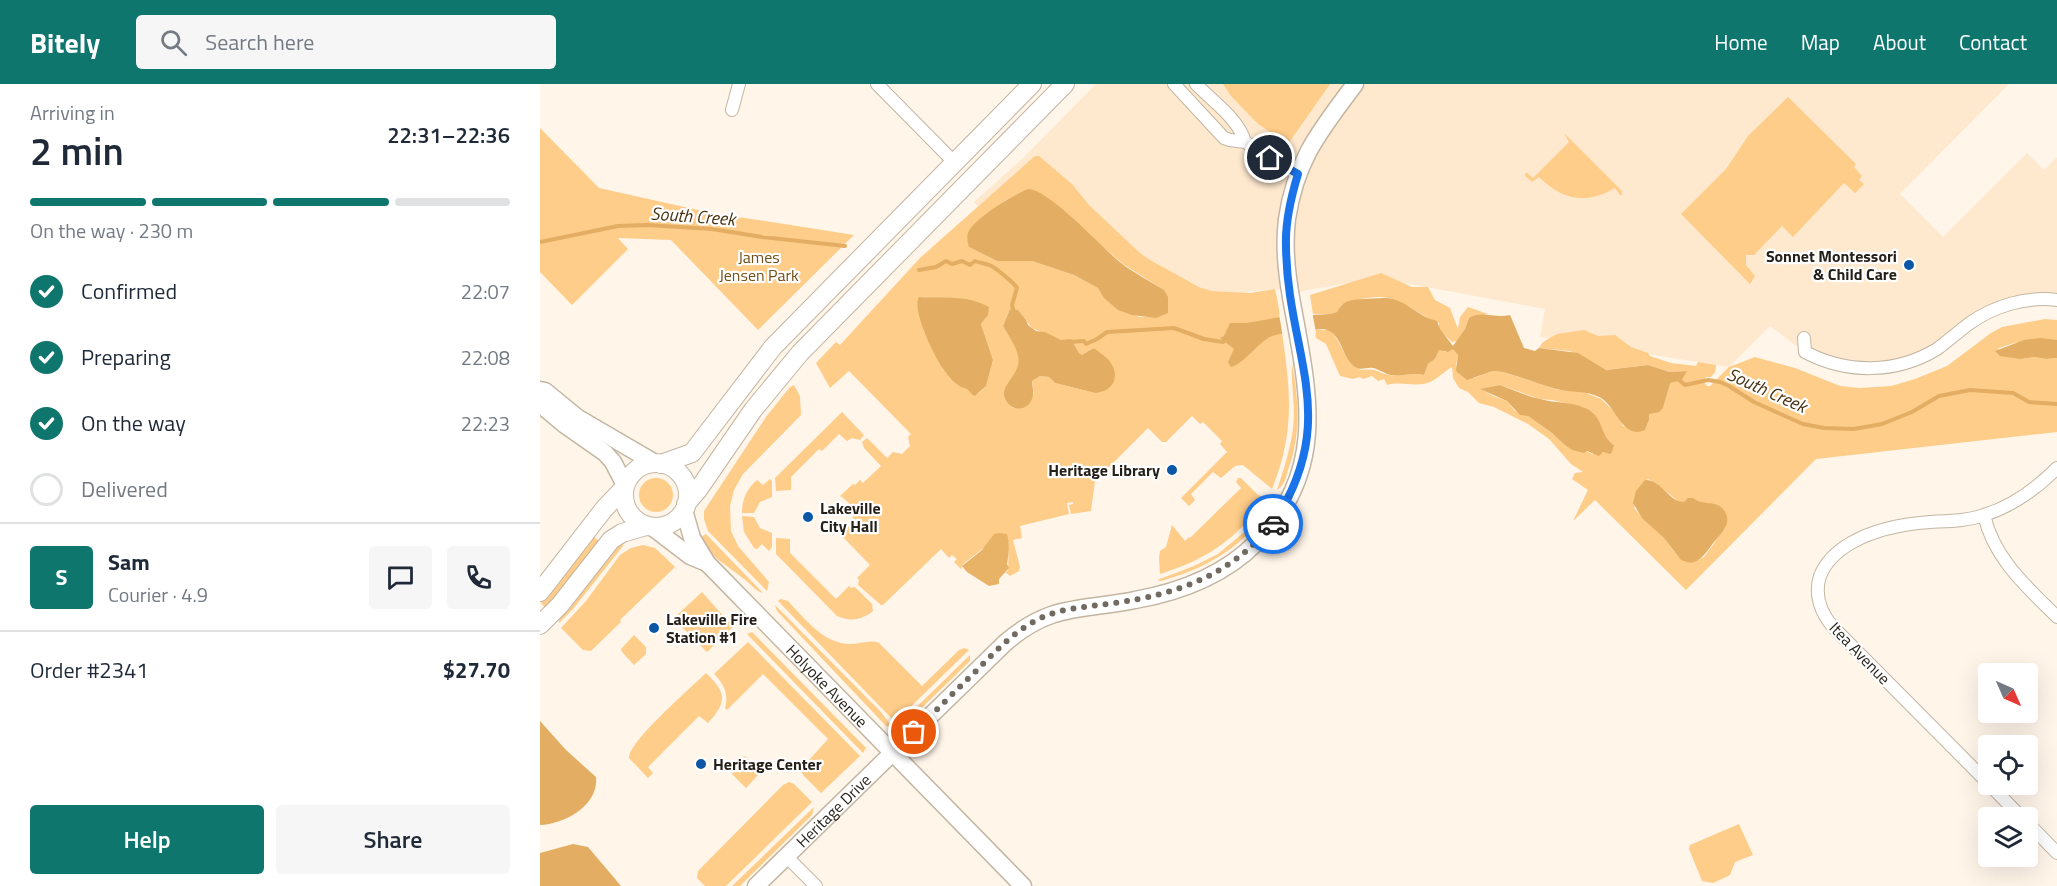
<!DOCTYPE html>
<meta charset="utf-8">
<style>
body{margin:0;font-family:"Titillium Web",sans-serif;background:#f6f6f7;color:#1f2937;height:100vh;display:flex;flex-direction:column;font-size:22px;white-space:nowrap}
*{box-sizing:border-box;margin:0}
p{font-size:20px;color:#747a83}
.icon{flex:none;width:33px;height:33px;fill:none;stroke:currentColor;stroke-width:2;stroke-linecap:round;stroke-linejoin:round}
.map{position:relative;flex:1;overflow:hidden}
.drawer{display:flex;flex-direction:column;background:#fff;width:540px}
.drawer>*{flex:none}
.needle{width:39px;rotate:135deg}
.fabs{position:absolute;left:1438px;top:579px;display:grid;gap:12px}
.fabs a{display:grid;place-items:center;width:60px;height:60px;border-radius:6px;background:#fff;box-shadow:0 6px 24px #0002;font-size:30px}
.pin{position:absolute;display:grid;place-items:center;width:51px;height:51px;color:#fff;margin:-26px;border:3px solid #fff;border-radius:50%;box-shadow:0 2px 6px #0007}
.courier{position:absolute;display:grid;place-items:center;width:60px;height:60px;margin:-30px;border:4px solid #1a73e8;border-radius:50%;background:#fff;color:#222;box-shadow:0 2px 8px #0007}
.head em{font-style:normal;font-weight:600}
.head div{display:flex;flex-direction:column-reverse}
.head{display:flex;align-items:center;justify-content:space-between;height:102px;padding:0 30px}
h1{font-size:39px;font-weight:600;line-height:45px}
.bar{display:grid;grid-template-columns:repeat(4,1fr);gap:9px 6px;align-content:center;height:72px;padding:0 30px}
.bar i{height:8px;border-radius:4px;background:#e0e1e3}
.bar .current{background:#0f766e}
.bar p{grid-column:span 4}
.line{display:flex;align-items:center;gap:15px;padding:0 30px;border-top:2px solid #e0e1e3}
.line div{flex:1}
.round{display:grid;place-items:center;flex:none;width:63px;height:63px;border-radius:6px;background:#f6f6f7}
ol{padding:0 30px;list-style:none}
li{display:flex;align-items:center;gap:18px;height:66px}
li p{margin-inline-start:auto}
li .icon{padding:6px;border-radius:50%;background:#0f766e;color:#fff;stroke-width:4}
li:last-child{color:#747a83}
li i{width:33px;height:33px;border:3px solid #e0e1e3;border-radius:50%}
.button{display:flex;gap:12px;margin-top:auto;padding:12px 30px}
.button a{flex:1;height:69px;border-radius:6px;background:#0f766e;color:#fff;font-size:24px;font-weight:600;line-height:69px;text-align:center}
.button a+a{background:#f6f6f7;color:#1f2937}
header{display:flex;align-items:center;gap:36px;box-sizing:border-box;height:84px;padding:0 30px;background:#0f766e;color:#fff}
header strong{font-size:28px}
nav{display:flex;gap:33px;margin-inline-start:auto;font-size:21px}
.search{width:420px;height:54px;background:#f6f6f7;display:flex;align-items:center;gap:15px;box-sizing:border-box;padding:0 21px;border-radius:6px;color:#747a83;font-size:22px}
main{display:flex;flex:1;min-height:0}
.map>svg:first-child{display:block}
.built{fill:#fee9cf}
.green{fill:#fecd89;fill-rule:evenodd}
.forest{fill:#e8b367}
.water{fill:#e3ae63}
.pier{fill:#fff5e9}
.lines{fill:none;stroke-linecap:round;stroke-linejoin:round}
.stream{stroke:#e3ae63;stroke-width:4}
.minor-casing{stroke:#c3b5a1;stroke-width:14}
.tertiary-casing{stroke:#c3b5a1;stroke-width:19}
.secondary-casing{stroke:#c3b5a1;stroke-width:20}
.minor{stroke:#fff;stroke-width:12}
.tertiary{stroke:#fff;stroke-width:16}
.secondary{stroke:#fff;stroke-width:18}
.done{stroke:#716a61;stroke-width:6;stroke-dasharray:0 10.8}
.route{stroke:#1a73e8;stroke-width:8}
.poi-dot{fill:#0b57a6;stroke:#fff;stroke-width:2}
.labels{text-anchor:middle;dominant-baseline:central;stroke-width:4.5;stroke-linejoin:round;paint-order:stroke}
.poi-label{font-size:16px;font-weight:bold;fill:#241f18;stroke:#fff;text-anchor:start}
.park-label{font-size:16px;fill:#734f17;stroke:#fff}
.street-label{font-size:16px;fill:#241f18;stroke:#fff}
.water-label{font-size:18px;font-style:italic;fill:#483211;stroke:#fff}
</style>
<header>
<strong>Bitely</strong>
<div class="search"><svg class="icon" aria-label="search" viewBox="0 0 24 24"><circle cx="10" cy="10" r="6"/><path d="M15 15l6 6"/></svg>Search here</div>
<nav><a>Home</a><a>Map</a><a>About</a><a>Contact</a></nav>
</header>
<main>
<section class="drawer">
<div class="head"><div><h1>2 min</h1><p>Arriving in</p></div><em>22:31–22:36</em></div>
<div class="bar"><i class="current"></i><i class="current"></i><i class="current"></i><i></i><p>On the way · 230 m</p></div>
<ol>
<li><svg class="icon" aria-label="check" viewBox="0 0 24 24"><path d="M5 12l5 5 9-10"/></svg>Confirmed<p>22:07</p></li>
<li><svg class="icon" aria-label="check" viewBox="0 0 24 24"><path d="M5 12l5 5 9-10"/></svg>Preparing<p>22:08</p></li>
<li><svg class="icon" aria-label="check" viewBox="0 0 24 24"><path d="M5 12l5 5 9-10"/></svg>On the way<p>22:23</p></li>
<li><i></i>Delivered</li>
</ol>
<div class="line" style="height:108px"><b class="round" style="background:#0f766e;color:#fff">S</b><div><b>Sam</b><p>Courier · 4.9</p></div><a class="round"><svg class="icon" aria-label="chat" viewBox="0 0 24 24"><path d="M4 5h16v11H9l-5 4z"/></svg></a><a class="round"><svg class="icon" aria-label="phone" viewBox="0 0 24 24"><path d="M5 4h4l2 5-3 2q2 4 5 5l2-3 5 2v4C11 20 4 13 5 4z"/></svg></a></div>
<div class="line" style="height:78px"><div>Order #2341</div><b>$27.70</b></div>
<div class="button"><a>Help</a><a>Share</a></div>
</section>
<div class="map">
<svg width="1517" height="802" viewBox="0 0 1517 802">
<rect width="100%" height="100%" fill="#fff5e9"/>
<path class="built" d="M556,0H1469L1360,110L1403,153L1487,69L1504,86L1517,73V216L1467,220L1398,263L1331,285L1259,264L1230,242L1189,283L1000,253L1005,225L838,194L751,209L735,205L677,211L600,175L445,129L434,118L483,74Z"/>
<path class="green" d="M683,0H790L748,60L718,40L691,12Z
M1248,13L1316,80L1314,83L1322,92L1319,96L1324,100L1315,109L1304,99L1253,153L1242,142L1214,171H1206V181L1215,192L1210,200L1141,130L1186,85L1208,52Z
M0,44L59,104L167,128L314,151L218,246L131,156L78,154L88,165L32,221L0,188Z
M1024,49L1082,107V111H1080L1075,104C1046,121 1022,116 999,93L992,98L985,92L986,88L993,94L1029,58Z
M495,72H499L532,100L549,121L600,169L610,176L659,203L671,207L710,209L735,205C739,221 741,239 743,256C751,311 754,350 732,405L703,381L695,382L681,394L673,388L651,410L655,416L649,422L641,414L687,368L680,360L682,357L663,338L660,340L652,332L626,358H622L608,344L555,397L551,427L531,430L529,421L533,420V418L527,419L529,430L480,442L482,454L473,456L480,483L479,487L470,492L465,488L468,487L469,459L454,450L446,462L423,480L421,485L414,478L417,475L412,471L409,474L401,465L343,521H341L318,501L319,496L317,494L330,481L300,450C317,441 318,422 300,412L313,400L315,401L320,396L323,399L341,382L324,364L322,358L327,354L347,374L353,368L362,370L370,362L368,353L371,350L309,287L290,304L276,279L296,258L300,261L380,174ZM488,105L550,152L583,180L624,206L628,222L616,233H599L558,204L534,191L492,177H457L429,163L464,117ZM379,213L417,214L446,234L441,240L453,276L446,302L438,310L430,307L403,285ZM470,225L478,226L492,244L535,262L539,269L542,271L551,265L561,269L555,309L515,299L509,293L500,292L492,297L494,310L473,324C451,302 483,295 479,272C476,261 468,252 463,242Z
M841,189L872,203H888L895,216L910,224L918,245L920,233L928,223L948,230L929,234L925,245L917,257L912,258L899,245V239C883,233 867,219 852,215C836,210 816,216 801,221L797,228L790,230H773L770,211Z
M1505,235L1517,236V256C1496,254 1477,257 1457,265L1481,275L1494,273L1506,275L1517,274V348L1276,375L1146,506L1055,416L1033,437L1048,406L1032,395L1035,389L1043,388L1031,380L1009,355L988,340L954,323L939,319L928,308L919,304L913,294L912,283C903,288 897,296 887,299C874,303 860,297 847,301L844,295L838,297L832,292L823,295L820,293L813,295L800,292L786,260L776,254L775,246H790C803,259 803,278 821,286C837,284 836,288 849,291C861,293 872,288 884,291L888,280L895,275L899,265L905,268L913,264L918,271L916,281L934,294L953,287L963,288L1018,306L1041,307L1061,315L1079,332L1083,342L1105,346L1109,336V330L1123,324L1131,297L1138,295L1146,287L1130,288L1108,281L1065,286L1030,267L999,264L1003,258L1017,250L1044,246L1058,252L1075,251L1091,263L1108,269L1110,272L1131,279L1156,282L1158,278L1176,281L1175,288L1171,293H1166L1163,297L1167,302H1170L1189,283L1215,273L1255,284L1300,302L1320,304L1351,302L1375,295L1407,282L1451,249L1462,243ZM960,301L1000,315L1012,316L1042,323L1053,329L1066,356L1074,361L1066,368L1052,370L1046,367L1032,366L1012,349L988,332L975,327L967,317L953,312L941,305ZM1108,395L1116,399L1139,418L1178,421L1186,443L1164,473L1150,479C1137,474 1133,466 1126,456C1116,444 1104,436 1094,424L1101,401Z
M752,280C759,316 761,351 748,386C746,394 744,402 737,406C745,381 753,358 754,332C754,314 751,297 752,280Z
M254,301L260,312L261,331L203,390L194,406L190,422L191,447L198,462L229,498L227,507L168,447L164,435V427L226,333L250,303Z
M302,328L324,351L320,356L312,354L307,357L299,350L282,367L279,365L251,393V406L236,407L235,394Z
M698,394H701L718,411L726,415C696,455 668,475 620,490L619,474L620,467L626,463L632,441L645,457L649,453L650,454L701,404L696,398Z
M99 411a17 17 0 1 1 34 0a17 17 0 1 1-34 0Z
M230,395L232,397V413L220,418L214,429H202C202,416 207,404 217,396L223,401Z
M730,418C731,426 724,432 719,438C693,469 660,486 621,497L617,496L654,482L678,470L709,444Z
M202,432L214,433L220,444L232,449V463L229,467L222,460L217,465L214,464L204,448Z
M166,450L223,509C215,507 211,500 204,495C188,482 169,472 159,454Z
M54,453L59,457L25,503L6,524L1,519Z
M236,454L250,455V469L296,515L309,502L311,504L315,503L332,520L333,527C322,536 310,538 297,532L236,470Z
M83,457V462L33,525L19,539V534L73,465Z
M103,461L115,464L135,483L80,536L81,538L53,565L51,567L43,566L21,544L46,517L80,471L91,464Z
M162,508L193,543L167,568L135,536V533Z
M241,515L248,517C265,535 284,560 310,560C320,560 330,555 339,559L382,602L419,566L424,564L429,566L355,638L238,517Z
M235,521L341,628L353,644L346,642L237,527Z
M212,548L326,664L323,669L207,550Z
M94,551L106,563V570L94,581L82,568L81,565Z
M208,558L320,672L281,709L263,691L261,685L288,655L223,590L187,626L185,624C189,610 184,600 174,590Z
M430,571V577L365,640L360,643L358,641Z
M166,589C187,609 187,618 168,639L159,632L108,683L113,689L108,694L89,674C89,657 152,603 166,589Z
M205,672L218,686V691L206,704L192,690L200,682L198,679Z
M249,698L254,700L272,718L186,802H165L157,794L158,787L243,701Z
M274,723L272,731L200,802H192Z
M1199,740L1213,771L1195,778L1190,791L1173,799L1162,797L1149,765L1150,761Z"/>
<path class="forest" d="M460,449L467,450C470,460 469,470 467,480L469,484L459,495V500L449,502L427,488L422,482L442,466L454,450Z"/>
<path class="water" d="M488,105C509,105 561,163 581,179C594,189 610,197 624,206L628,213V229L616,234L592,231L578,226L564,214L558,204L534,191L492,177H457L429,163C427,156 426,151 430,145C440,131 473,111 488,105Z
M379,213C402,214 428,211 449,223L448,231L441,240L453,276L446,302L435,312C432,311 431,309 429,307C427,304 424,304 421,303C414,299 409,293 404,286C395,274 371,225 379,213Z
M823,215C832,215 844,213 853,215C869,219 879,233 897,237L900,245L913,262L925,245L929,234C942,226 955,235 970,231L984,264L995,267L999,264L1038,269L1066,286L1108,281L1130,288L1147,287L1141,297L1138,295L1131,297L1123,324L1119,328L1109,330V336L1105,346C1083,356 1077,324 1061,314C1047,306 1031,309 1016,305C998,300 981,293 963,288L953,287L927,296L916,287L918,271L913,265L908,268L899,266L895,275L888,280L884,291C872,288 862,293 851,291C845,290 839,285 833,284C826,283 821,287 815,283C800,272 803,248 783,245C773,246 739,249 732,252C718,258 704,280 691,283L688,278L694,265L680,254L684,252L690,239H707L740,233L790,230L797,228C803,216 811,216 823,215Z
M470,225L478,226L486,236L488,241L496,247L505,248L521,256L531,255L539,269L542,271C546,269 551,264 555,265C557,266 562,270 563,271C581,284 579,307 555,309L515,299L509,293L500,292L492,297C492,302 494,307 493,311C490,329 468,329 464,311C462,300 482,289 478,272C476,261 468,252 463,242Z
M1501,254L1517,256V274L1506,275L1494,273L1481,275L1460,272L1455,267L1484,256Z
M960,301C973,306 987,312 1000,315C1017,320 1041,317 1054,330C1063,339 1062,354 1074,361L1072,368L1070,370L1063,368L1059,372L1047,367L1044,369L1032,366L1025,361L1012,349L988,332L980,331L967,317L940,305Z
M1105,396C1122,395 1128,418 1144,418L1148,414H1153C1162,422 1176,416 1183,425C1195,440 1179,451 1171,462C1165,470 1161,477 1150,479L1141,476L1124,454L1102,434L1093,419L1096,407Z
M0,637L26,666L56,693C59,721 25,740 0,741Z
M33,760L48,763L81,802H0V769Z"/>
<path class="pier" d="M772,227L776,249L743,254L739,230Z"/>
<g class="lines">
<path class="stream" d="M0,158L78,142L107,141L172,145L222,153L305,162
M379,186L396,183L406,177L412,180L422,177L430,181L435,177C440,179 444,179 449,181C454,182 475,200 477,204L472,221L474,228
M529,258L544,257L546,260L557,255L567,248L634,244L664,255L683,258L688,255
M1129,297L1138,295L1145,301L1168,296L1180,298L1189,302L1214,318L1245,332L1263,340L1284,344L1314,345L1342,340L1372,328L1399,312L1430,306L1473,309L1489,318L1517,320"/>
<g class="minor-casing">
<path id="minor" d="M337,0L415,79
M634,0L684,54L690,56L705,58L758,90
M656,0C673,18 698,34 705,58
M192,26L199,0
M1264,254L1265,268C1307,290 1356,290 1397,265C1408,257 1418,248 1430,239C1454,222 1487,212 1517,216
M1444,431C1454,475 1487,503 1517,533
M1449,700L1293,543C1281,529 1274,511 1280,492C1286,477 1297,467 1311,459C1335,445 1362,440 1390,438C1408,437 1427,437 1444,431C1473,422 1496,405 1517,384
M1449,700L1482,734
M1488,739L1517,769
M246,772L276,802"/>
</g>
<g class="tertiary-casing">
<g id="tertiary">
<path d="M0,306L5,307L38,334L115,379"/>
<path d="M0,320L25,341L65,369L73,378L85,401"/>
<path id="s1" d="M144,426L152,454L167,479L483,802"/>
<path d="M112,443L150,472L167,479"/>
<path id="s2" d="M216,802L465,559C511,519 541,527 595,516C640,508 684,491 716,459C785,389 770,316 754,230C748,199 743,167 747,135C756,75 780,47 815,0"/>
</g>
</g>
<g class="secondary-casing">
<path id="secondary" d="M84 411a32 32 0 1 1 64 0a32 32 0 1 1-64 0Z
M121,380L152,369L233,263L492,0
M146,420L158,406L213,326L260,269L525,0
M0,508L64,425L84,404
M0,541L20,521L71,456L82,449L106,442"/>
</g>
<use href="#minor" class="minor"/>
<use href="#tertiary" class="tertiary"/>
<use href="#secondary" class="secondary"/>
</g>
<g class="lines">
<path class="done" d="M374,648C395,628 415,607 436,587C456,567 476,545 503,533C526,523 550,523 574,519C639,510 690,491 733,440"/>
<path class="route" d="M730,74L758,90C751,113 745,137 746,162C747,271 803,333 733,440"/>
</g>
<g class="poi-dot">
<circle cx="1369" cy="181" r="6"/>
<circle cx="632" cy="386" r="6"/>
<circle cx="268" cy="433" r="6"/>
<circle cx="114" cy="544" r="6"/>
<circle cx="161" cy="680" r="6"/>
</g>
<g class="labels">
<g class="poi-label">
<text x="1357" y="172" text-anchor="end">Sonnet Montessori<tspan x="1357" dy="18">&amp; Child Care</tspan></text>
<text x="620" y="386" text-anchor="end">Heritage Library</text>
<text x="280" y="424">Lakeville<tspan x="280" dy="18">City Hall</tspan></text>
<text x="126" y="535">Lakeville Fire<tspan x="126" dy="18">Station #1</tspan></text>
<text x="173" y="680">Heritage Center</text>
</g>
<g class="park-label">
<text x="219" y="173">James<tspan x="219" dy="18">Jensen Park</tspan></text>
</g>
<g class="street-label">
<text transform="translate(1320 569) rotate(46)">Itea Avenue</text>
<text stroke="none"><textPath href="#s1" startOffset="230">Holyoke Avenue</textPath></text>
<text stroke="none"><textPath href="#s2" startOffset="108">Heritage Drive</textPath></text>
</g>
<g class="water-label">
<text transform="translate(153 132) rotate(4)">South Creek</text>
<text transform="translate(1227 306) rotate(24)">South Creek</text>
</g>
</g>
</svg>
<div class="fabs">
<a><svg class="needle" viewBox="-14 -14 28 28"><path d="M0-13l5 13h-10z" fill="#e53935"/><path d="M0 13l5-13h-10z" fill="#747a83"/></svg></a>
<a><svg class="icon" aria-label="locate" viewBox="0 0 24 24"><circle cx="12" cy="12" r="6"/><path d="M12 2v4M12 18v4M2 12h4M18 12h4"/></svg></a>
<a><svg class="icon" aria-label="layers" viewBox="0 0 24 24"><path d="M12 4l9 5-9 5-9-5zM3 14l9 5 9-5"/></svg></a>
</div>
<div class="pin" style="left:374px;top:648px;background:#ea580c"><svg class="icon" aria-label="bag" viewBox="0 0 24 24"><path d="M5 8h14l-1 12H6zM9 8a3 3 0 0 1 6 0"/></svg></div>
<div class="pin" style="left:730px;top:74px;background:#1f2937"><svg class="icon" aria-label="home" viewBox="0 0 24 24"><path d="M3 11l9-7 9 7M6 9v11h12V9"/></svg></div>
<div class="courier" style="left:733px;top:440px"><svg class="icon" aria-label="car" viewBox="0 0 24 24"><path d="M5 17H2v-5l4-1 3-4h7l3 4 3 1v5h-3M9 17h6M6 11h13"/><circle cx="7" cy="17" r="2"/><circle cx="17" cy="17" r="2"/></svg></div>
</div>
</main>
